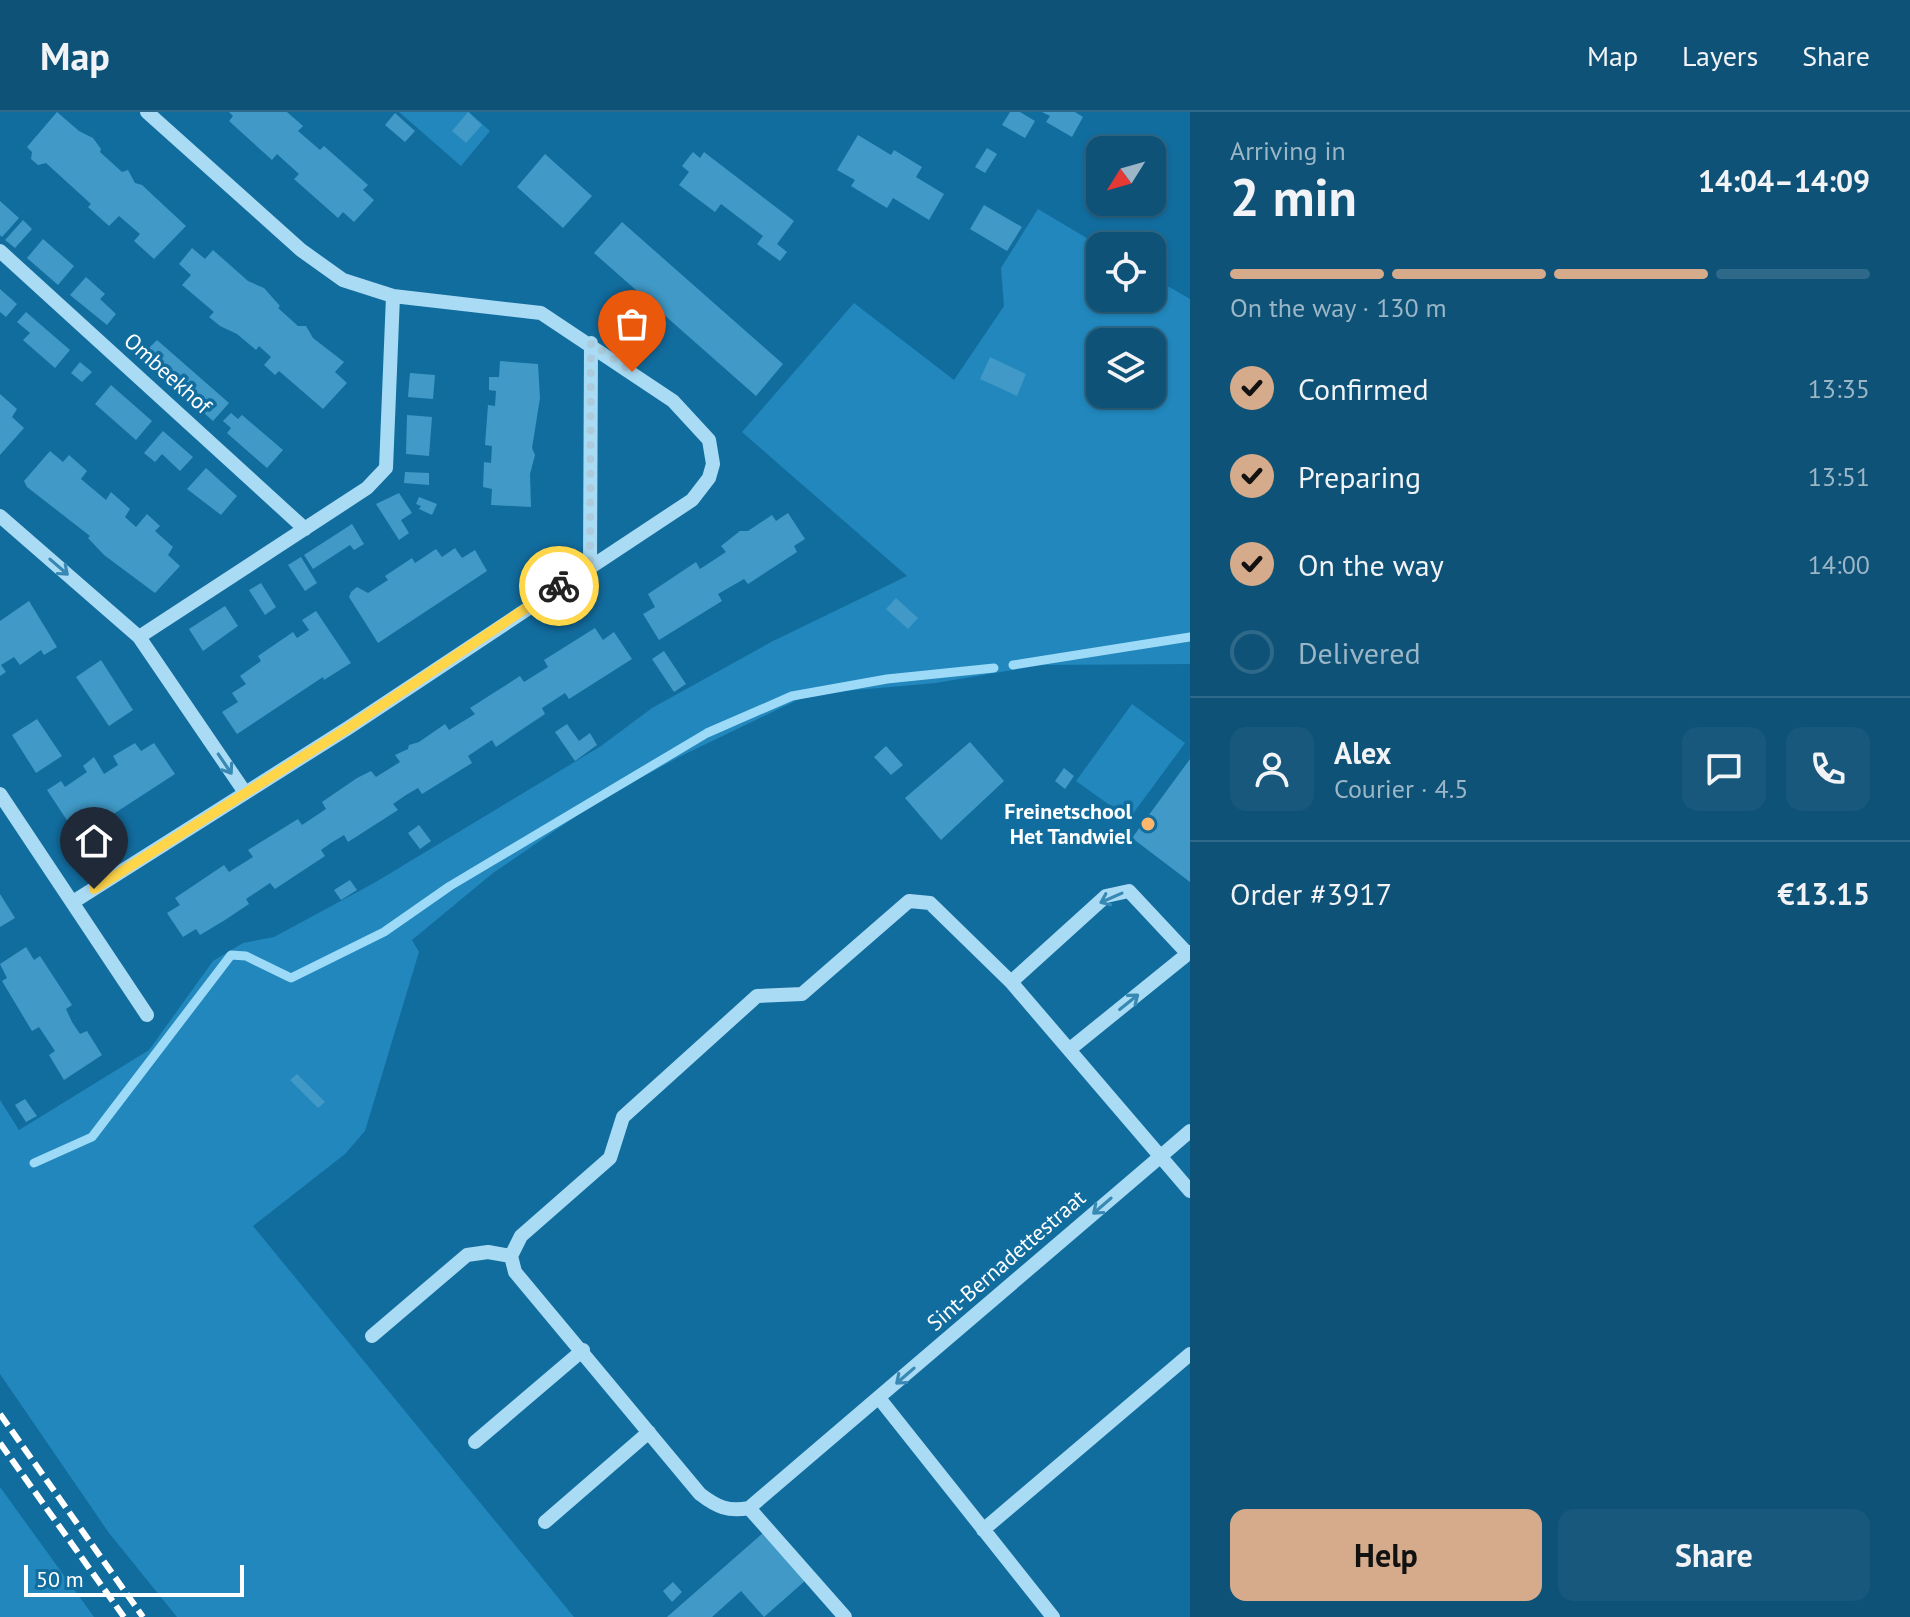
<!DOCTYPE html>
<meta charset="utf-8">
<style>
body{margin:0;font-family:"PT Sans",sans-serif;background:#17587c;color:#f1f3f6;height:100vh;display:flex;flex-direction:column;font-size:30px;white-space:nowrap}
*{box-sizing:border-box;margin:0}
p{font-size:26px;color:#9bb6c6}
.icon{flex:none;width:44px;height:44px;fill:none;stroke:currentColor;stroke-width:2;stroke-linecap:round;stroke-linejoin:round}
.map{position:relative;flex:1;overflow:hidden}
.sheet{display:flex;flex-direction:column;background:#0e5277;width:720px}
.sheet>*{flex:none}
.needle{width:52px;rotate:233deg}
.fabs{position:absolute;left:1086px;top:24px;display:grid;gap:16px}
.fabs a{display:grid;place-items:center;width:80px;height:80px;border-radius:16px;background:#0e5277;box-shadow:0 2px 6px #0004,0 0 0 2px #2e6989;font-size:40px}
.scale{position:absolute;left:24px;bottom:20px;width:220px;box-sizing:border-box;padding-left:8px;border:4px solid #fff;border-top:0;font-size:22px;line-height:28px;white-space:nowrap;color:#fff;-webkit-text-stroke:6px #126d9f;paint-order:stroke}
.pin{position:absolute;display:grid;place-items:center;width:68px;height:68px;color:#fff;margin:-82px -34px;border-radius:50% 50% 50% 0;rotate:-45deg;box-shadow:0 0 8px #0007}
.pin .icon{rotate:45deg}
.courier{position:absolute;display:grid;place-items:center;width:80px;height:80px;margin:-40px;border:6px solid #ffd54a;border-radius:50%;background:#fff;color:#222;box-shadow:0 2px 10px #0007}
.head em{font-style:normal;font-weight:600}
.head div{display:flex;flex-direction:column-reverse}
.head{display:flex;align-items:center;justify-content:space-between;height:136px;padding:0 40px}
h1{font-size:52px;font-weight:600;line-height:60px}
.bar{display:grid;grid-template-columns:repeat(4,1fr);gap:12px 8px;align-content:center;height:96px;padding:0 40px}
.bar i{height:10px;border-radius:6px;background:#2e6989}
.bar .active{background:#d6ab8b}
.bar p{grid-column:span 4}
.line{display:flex;align-items:center;gap:20px;padding:0 40px;border-top:2px solid #2e6989}
.line div{flex:1}
.round{display:grid;place-items:center;flex:none;width:84px;height:84px;border-radius:16px;background:#17587c}
ol{padding:0 40px;list-style:none}
li{display:flex;align-items:center;gap:24px;height:88px}
li p{margin-inline-start:auto}
li .icon{padding:8px;border-radius:50%;background:#d6ab8b;color:#111;stroke-width:4}
li:last-child{color:#9bb6c6}
li i{width:44px;height:44px;border:4px solid #2e6989;border-radius:50%}
.button{display:flex;gap:16px;margin-top:auto;padding:16px 40px}
.button a{flex:1;height:92px;border-radius:16px;background:#d6ab8b;color:#111;font-size:32px;font-weight:600;line-height:92px;text-align:center}
.button a+a{background:#17587c;color:#f1f3f6}
header{display:flex;align-items:center;gap:48px;box-sizing:border-box;height:112px;padding:0 40px;background:#0e5277;border-bottom:2px solid #2e6989}
header strong{font-size:38px}
nav{display:flex;gap:44px;margin-inline-start:auto;font-size:28px}
main{display:flex;flex:1;min-height:0}
.map>svg:first-child{display:block}
.green{fill:#2187bc;fill-rule:evenodd}
.lines{fill:none;stroke-linecap:round;stroke-linejoin:round}
.stream{stroke:#9cdaf7;stroke-width:9}
.building{fill:#4099c7}
.minor{stroke:#aadbf4;stroke-width:14}
.rail{stroke:#fff;stroke-width:6;stroke-dasharray:14 6;stroke-linecap:butt}
.oneway{stroke:#3888b4}
.done{stroke:#acccdd;stroke-width:8;stroke-dasharray:0 14.4}
.route{stroke:#ffd54a;stroke-width:10}
.poi-dot{fill:#ffb76e;stroke:#126d9f;stroke-width:3}
.labels{text-anchor:middle;dominant-baseline:central;stroke-width:7;stroke-linejoin:round;paint-order:stroke}
.street-label{font-size:22px;fill:#fff;stroke:#126d9f}
.poi-label{font-size:22px;font-weight:bold;fill:#fff;stroke:#126d9f;text-anchor:end}
</style>
<header>
<strong>Map</strong>
<nav><a>Map</a><a>Layers</a><a>Share</a></nav>
</header>
<main>
<div class="map">
<svg width="1190" height="1505" viewBox="0 0 1190 1505">
<rect width="100%" height="100%" fill="#126d9f"/>
<path class="green" d="M399,0H469L490,19L461,54Z
M1038,97L1100,134V186H1152V165L1190,187V552L1042,553L936,571L810,582L679,645L597,690L493,761L412,828L419,840L365,1019L345,1042L253,1114L574,1505H177L109,1421L0,1262V988L19,1018L149,938L213,849L243,831L274,825L374,771L601,634L652,596L771,530L907,464L742,320L854,191L954,268L1004,194L1001,156ZM1100,230H1152V282H1100Z
M1132,592L1185,631L1129,707L1076,669Z
M0,1375L94,1505H0Z"/>
<g class="lines">
<path class="stream" d="M1013,553L1190,525
M34,1051L92,1025L231,843L246,844L291,866L384,820L450,774L707,621L792,584L887,567L994,556"/>
</g>
<path class="building" d="M57,0L79,19L93,26L101,37L100,40L122,60L128,58L135,71L142,73L186,114L154,147L134,129L140,122L119,104L109,114L88,95L91,92L46,51L38,53L31,47L32,40L27,35Z
M229,0H287L303,14L298,19L320,38L324,34L368,73L363,78L374,88L354,110L343,100L338,106L294,67L299,62L277,42L272,48L229,9L233,4Z
M468,0L482,13L466,31L452,19Z
M1010,0H1020L1035,9L1025,26L1002,13Z
M1042,0H1075L1083,5L1072,25L1046,10L1050,4Z
M395,1L415,19L405,30L385,13Z
M858,23L891,43L894,38L922,55L916,65L944,82L929,108L893,86L887,96L851,74L855,68L837,58Z
M987,36L997,42L985,61L975,55Z
M693,40L700,46L704,40L794,109L777,132L787,140L780,149L757,132L763,124L721,92L715,100L679,73L689,60L682,54Z
M545,42L592,84L563,116L517,75Z
M0,89L19,106L2,125L0,123Z
M984,93L1022,115L1007,139L970,117Z
M23,108L32,117L15,136L5,128Z
M622,110L783,252L756,284L594,141Z
M43,127L74,154L58,173L27,146Z
M192,136L205,147L213,138L248,169L264,176L280,194L278,196L298,214H306L313,226L344,250L335,260L347,271L323,297L279,259L275,263L264,253L271,245L259,234L256,238L237,222L220,214L209,205L214,200L182,173L191,163L179,152Z
M86,165L105,182L100,187L116,202L107,213L70,183Z
M0,177L17,192L6,205L0,200Z
M26,200L70,238L55,256L23,228L30,221L17,210Z
M157,228L229,291L213,309L140,245Z
M990,245L1026,262L1017,284L980,267Z
M500,249L538,252L540,286L532,336L535,343L530,362L531,395L491,393L492,377L483,375L484,350L491,351L492,334L485,333L488,293L495,294L496,279L489,278V265H499Z
M80,250L92,260L82,270L71,261Z
M410,261L435,263L433,287L408,285Z
M111,273L152,309L136,328L95,292Z
M0,282L17,297L12,305L24,316L0,343Z
M231,301L238,307L242,303L283,338L267,356L227,321L231,316L223,309Z
M407,303L432,305L429,344L406,342Z
M163,319L193,345L180,359L162,342L155,350L144,341Z
M50,339L63,350L69,343L87,359L81,367L106,388L111,380L130,397L125,405L136,415L147,402L160,414L155,419L173,435L168,443L180,454L155,481L104,443L88,426L90,424L27,375L24,369Z
M206,356L237,384L221,403L187,377Z
M405,360L429,361V373L404,371Z
M399,381L412,401L401,408L409,421L399,428L376,392Z
M419,385L437,392L432,403L419,397L421,394L416,392Z
M788,401L805,427L794,434L797,440L748,472L744,467L718,482L722,489L659,528L643,502L655,495L648,482L696,450L700,457L726,440L721,434L740,419H748L772,403L776,409Z
M352,412L364,432L354,438L350,433L313,457L304,443Z
M455,436L462,446L475,438L487,459L378,531L349,485L351,480L357,475L368,481L388,468L385,464L412,446L415,451L436,437L442,445Z
M301,445L317,471L305,479L288,453Z
M261,471L276,495L265,503L249,478Z
M896,486L918,506L908,517L886,497Z
M29,489L57,535L44,543L41,538L20,553L14,545L1,553L6,560L0,564V509Z
M225,494L238,514L203,539L189,517Z
M316,499L351,551L324,568L323,565L237,622L222,600L238,590L232,581L246,572L240,564L261,549L258,544L293,520L297,526L309,518L302,508Z
M595,516L603,528L614,520L632,547L569,587L565,581L542,596L545,602L521,618L496,635L492,628L468,644L472,651L422,682L418,676L406,683L393,692L398,698L348,730L344,723L331,731L321,738L325,744L275,777L270,771L246,787L249,792L225,808L200,823L196,817L183,825L167,801L180,793L175,786L224,753L229,760L253,745L248,738L298,707L302,713L326,697L322,690L357,666L371,659L376,665L400,650L395,643L408,637L409,633L419,630L445,612L449,618L475,602L470,596L520,564L524,570L548,555L544,548Z
M664,539L686,572L674,580L652,547Z
M101,548L133,598L109,614L76,565Z
M37,607L62,644L36,661L12,623Z
M567,612L579,629L590,621L597,633L575,649L555,620Z
M970,630L1004,669L941,728L905,686Z
M135,631L141,639L154,631L175,662L78,725L47,678L61,669L65,675L87,660L83,654L94,645L104,662L118,653L113,644Z
M886,634L903,653L891,663L874,645Z
M1190,647V770L1132,726Z
M1064,656L1074,664L1065,677L1055,669Z
M419,713L431,729L420,737L408,721Z
M350,768L357,778L341,788L334,778Z
M0,782L15,806L0,815Z
M26,835L34,848L40,844L72,893L66,897L72,910L80,922L87,919L102,943L64,968L49,943L55,939L39,915L32,919L2,869L7,866L0,852Z
M297,962L325,990L318,996L290,968Z
M25,987L37,1004L26,1010L15,993Z
M763,1421L806,1468L764,1505L741,1479L712,1505H667Z
M673,1470L682,1480L672,1490L663,1479Z"/>
<g class="lines">
<path class="minor" d="M0,139L305,417
M0,404L139,525L244,679
M590,455L591,231
M139,525L367,376L386,356L393,184
M0,682L147,903
M73,790L348,616L692,388L709,366L713,352L709,328L673,289L541,201L393,184L343,168L301,138L147,0
M1011,870L1106,784L1129,779L1188,842
M1070,937L1190,840
M1190,1019L1161,1044L749,1396C728,1400 717,1395 700,1382L515,1160L511,1144L521,1124L610,1046L623,1005L757,884L802,882L909,789L930,791L1011,870L1190,1079
M372,1224L467,1143L488,1140L511,1144
M879,1286L1053,1505
M475,1330L583,1238
M749,1396L845,1505
M545,1410L649,1320
M983,1418L1190,1242"/>
<path class="rail" d="M0,1302L143,1505
M0,1331L124,1505"/>
</g>
<defs><path id="oneway-shaft" d="M-6 0H5M1.5-3L5.5 0L1.5 3" fill="none" stroke-width="1.6" stroke-linecap="round" stroke-linejoin="round" transform="scale(2)"/></defs>
<g class="oneway">
<use href="#oneway-shaft" transform="translate(59 455) rotate(41)"/>
<use href="#oneway-shaft" transform="translate(225 652) rotate(56)"/>
<use href="#oneway-shaft" transform="translate(1111 786) rotate(156)"/>
<use href="#oneway-shaft" transform="translate(1129 890) rotate(-39)"/>
<use href="#oneway-shaft" transform="translate(1102 1094) rotate(139)"/>
<use href="#oneway-shaft" transform="translate(905 1264) rotate(139)"/>
</g>
<g class="lines">
<path class="done" d="M559,474L590,455L591,231L632,260"/>
<path class="route" d="M94,777L348,616L559,474"/>
</g>
<circle class="poi-dot" cx="1148" cy="712" r="8"/>
<g class="labels">
<g class="street-label">
<text transform="translate(168 261) rotate(42)">Ombeekhof</text>
<text transform="translate(1006 1148) rotate(-41)">Sint-Bernadettestraat</text>
</g>
<g class="poi-label">
<text x="1132" y="699">Freinetschool<tspan x="1132" dy="25">Het Tandwiel</tspan></text>
</g>
</g>
</svg>
<div class="fabs">
<a><svg class="needle" viewBox="-14 -14 28 28"><path d="M0-13l5 13h-10z" fill="#e53935"/><path d="M0 13l5-13h-10z" fill="#9bb6c6"/></svg></a>
<a><svg class="icon" aria-label="locate" viewBox="0 0 24 24"><circle cx="12" cy="12" r="6"/><path d="M12 2v4M12 18v4M2 12h4M18 12h4"/></svg></a>
<a><svg class="icon" aria-label="layers" viewBox="0 0 24 24"><path d="M12 4l9 5-9 5-9-5zM3 14l9 5 9-5"/></svg></a>
</div>
<div class="scale">50 m</div>
<div class="pin" style="left:632px;top:260px;background:#ea580c"><svg class="icon" aria-label="bag" viewBox="0 0 24 24"><path d="M5 8h14l-1 12H6zM9 8a3 3 0 0 1 6 0"/></svg></div>
<div class="pin" style="left:94px;top:777px;background:#1f2937"><svg class="icon" aria-label="home" viewBox="0 0 24 24"><path d="M3 11l9-7 9 7M6 9v11h12V9"/></svg></div>
<div class="courier" style="left:559px;top:474px"><svg class="icon" aria-label="bike" viewBox="0 0 24 24"><circle cx="6" cy="16" r="4"/><circle cx="18" cy="16" r="4"/><path d="M6 16l4-8h5l3 8M10 8l3 8H6M13 5h3"/></svg></div>
</div>
<section class="sheet">
<div class="head"><div><h1>2 min</h1><p>Arriving in</p></div><em>14:04–14:09</em></div>
<div class="bar"><i class="active"></i><i class="active"></i><i class="active"></i><i></i><p>On the way · 130 m</p></div>
<ol>
<li><svg class="icon" aria-label="check" viewBox="0 0 24 24"><path d="M5 12l5 5 9-10"/></svg>Confirmed<p>13:35</p></li>
<li><svg class="icon" aria-label="check" viewBox="0 0 24 24"><path d="M5 12l5 5 9-10"/></svg>Preparing<p>13:51</p></li>
<li><svg class="icon" aria-label="check" viewBox="0 0 24 24"><path d="M5 12l5 5 9-10"/></svg>On the way<p>14:00</p></li>
<li><i></i>Delivered</li>
</ol>
<div class="line" style="height:144px"><a class="round"><svg class="icon" aria-label="person" viewBox="0 0 24 24"><circle cx="12" cy="8" r="4"/><path d="M4 21q1-7 8-7t8 7"/></svg></a><div><b>Alex</b><p>Courier · 4.5</p></div><a class="round"><svg class="icon" aria-label="chat" viewBox="0 0 24 24"><path d="M4 5h16v11H9l-5 4z"/></svg></a><a class="round"><svg class="icon" aria-label="phone" viewBox="0 0 24 24"><path d="M5 4h4l2 5-3 2q2 4 5 5l2-3 5 2v4C11 20 4 13 5 4z"/></svg></a></div>
<div class="line" style="height:104px"><div>Order #3917</div><b>€13.15</b></div>
<div class="button"><a>Help</a><a>Share</a></div>
</section>
</main>
